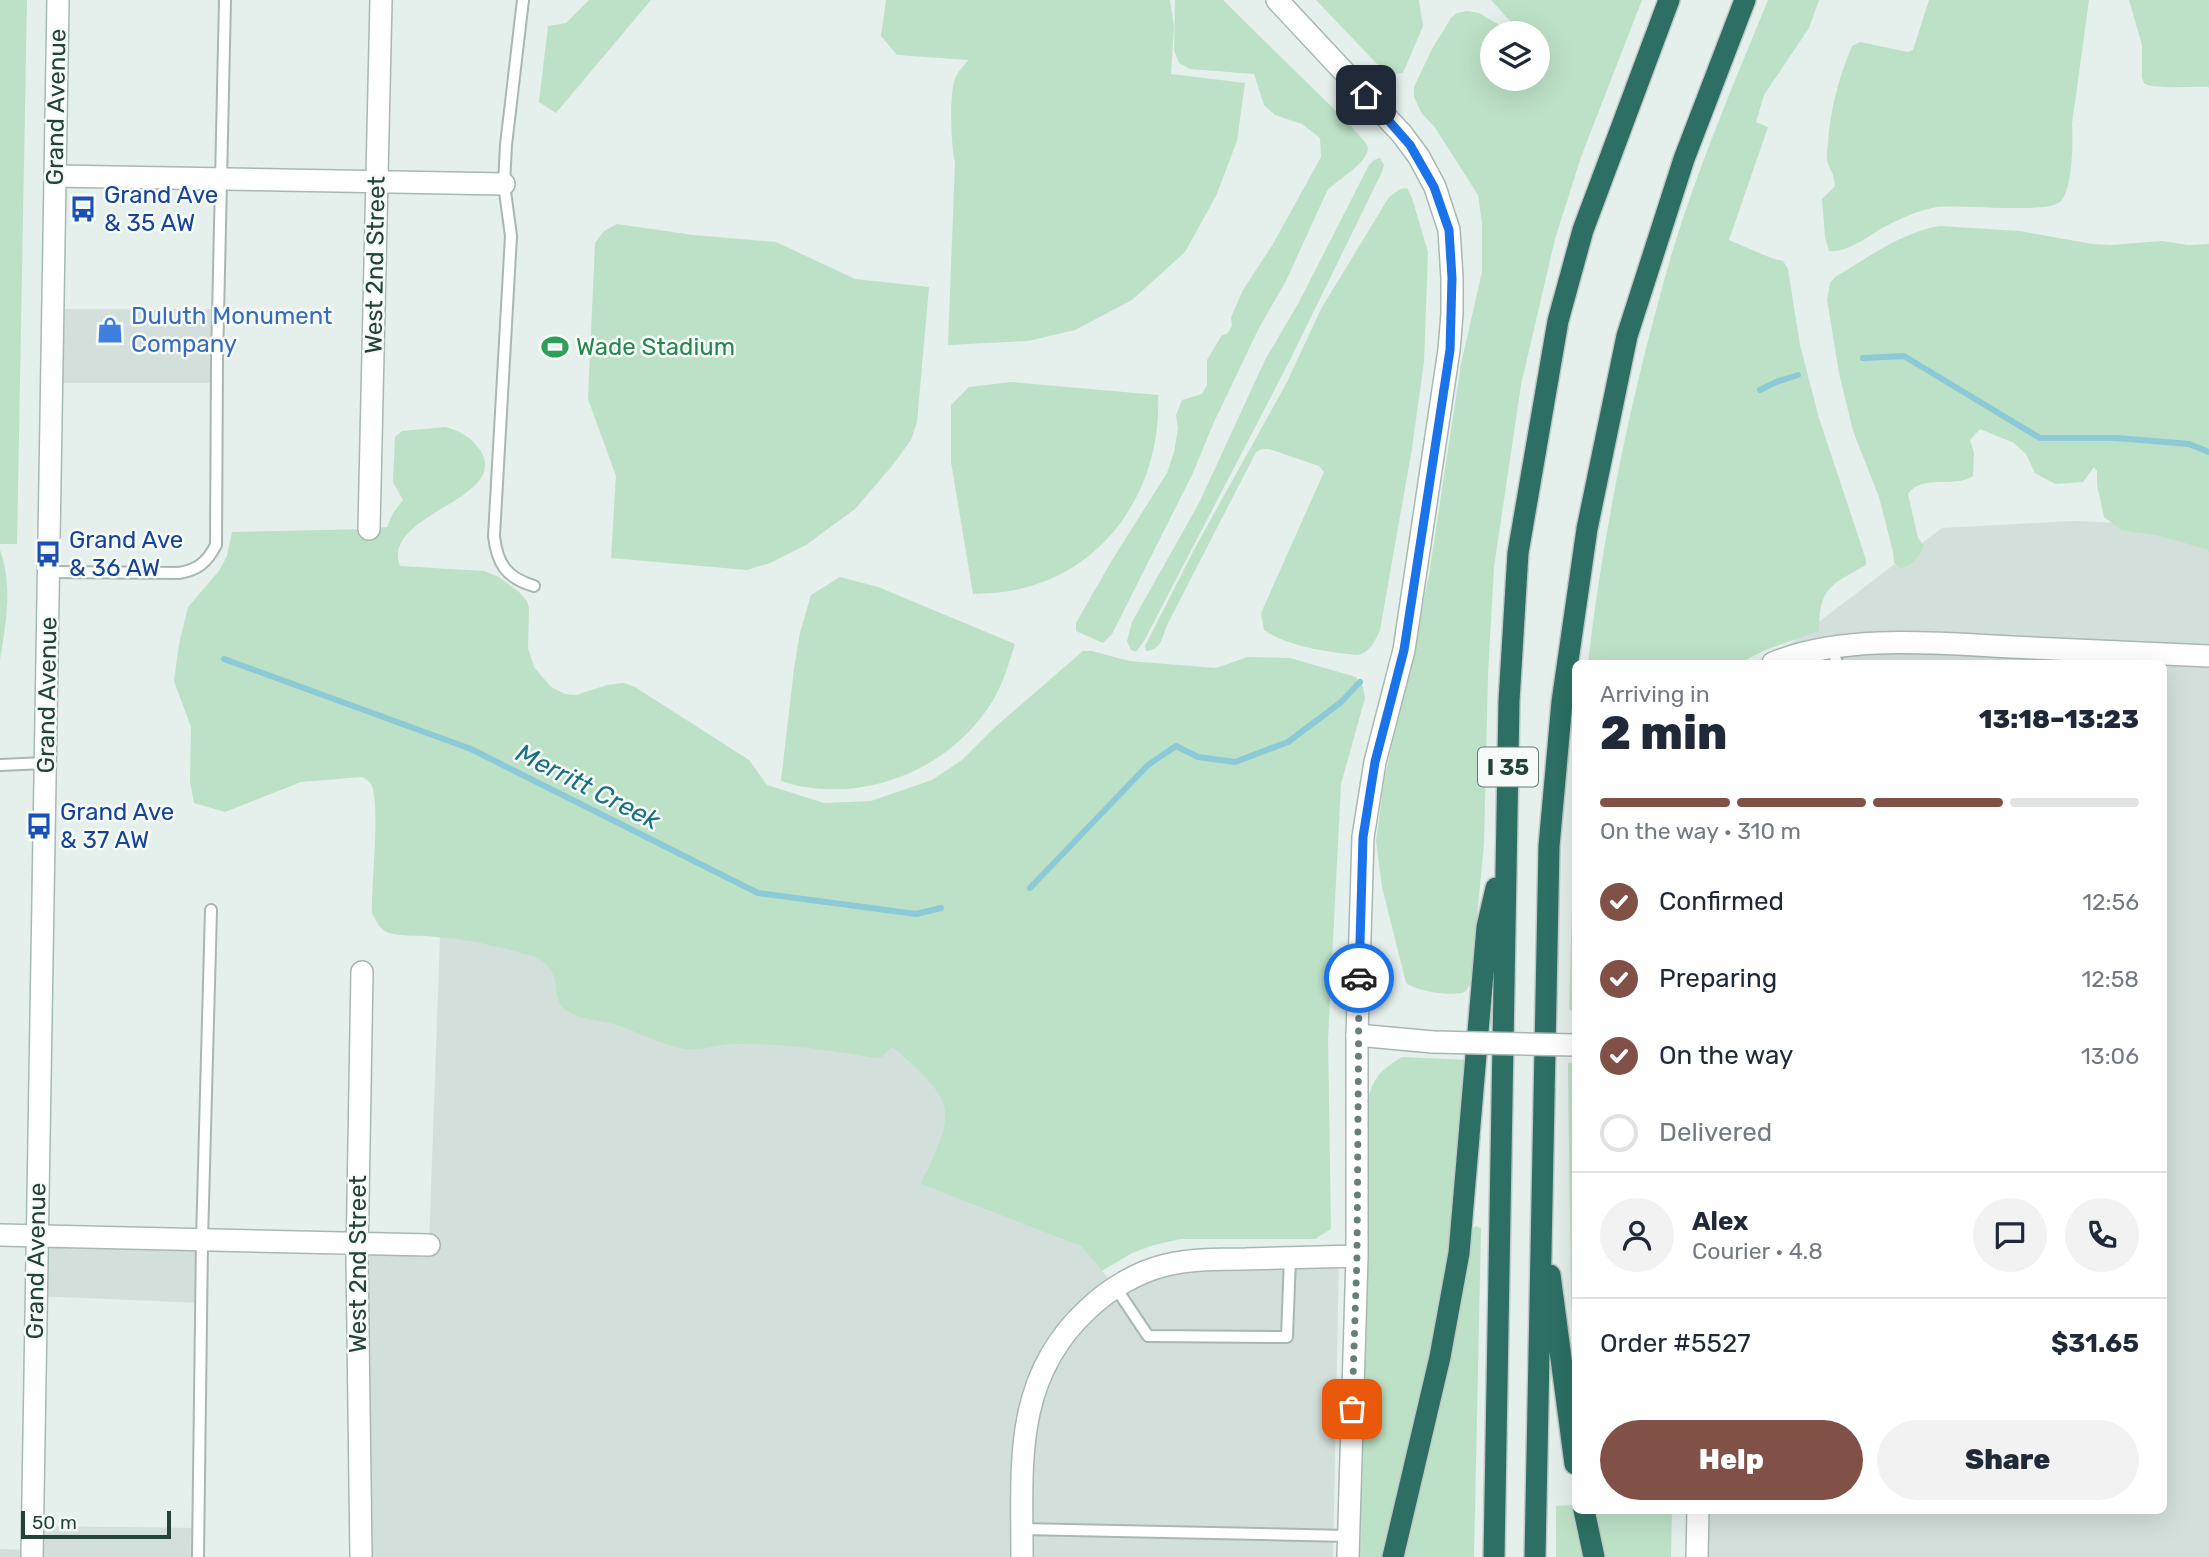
<!DOCTYPE html>
<meta charset="utf-8">
<style>
body{margin:0;font-family:Rubik,sans-serif;background:#f2f2f3;color:#1f2937;height:100vh;display:flex;flex-direction:column;font-size:26px;white-space:nowrap}
*{box-sizing:border-box;margin:0}
p{font-size:23px;color:#747a83}
.icon{flex:none;width:38px;height:38px;fill:none;stroke:currentColor;stroke-width:2;stroke-linecap:round;stroke-linejoin:round}
.map{position:relative;flex:1;overflow:hidden}
.panel{position:absolute;left:1572px;top:660px;width:595px;height:854px;display:flex;flex-direction:column;background:#fff;border-radius:10px;box-shadow:0 7px 28px #0002}
.panel>*{flex:none}
.buttons{position:absolute;left:1480px;top:21px;display:grid;gap:14px}
.buttons a{display:grid;place-items:center;width:70px;height:70px;border-radius:50%;background:#fff;box-shadow:0 7px 28px #0002;font-size:35px}
.scale{position:absolute;left:21px;bottom:18px;width:150px;box-sizing:border-box;padding-left:7px;border:4px solid #23423a;border-top:0;font-size:19px;line-height:24px;white-space:nowrap;color:#23423a;-webkit-text-stroke:5px #f6fbf9;paint-order:stroke}
.pin{position:absolute;display:grid;place-items:center;width:60px;height:60px;color:#fff;margin:-30px;border-radius:14px;box-shadow:0 4px 10px #0006}
.courier{position:absolute;display:grid;place-items:center;width:70px;height:70px;margin:-35px;border:5px solid #1a73e8;border-radius:50%;background:#fff;color:#222;box-shadow:0 2px 9px #0007}
.summary em{font-style:normal;font-weight:800}
.summary div{display:flex;flex-direction:column-reverse}
.summary{display:flex;align-items:center;justify-content:space-between;height:119px;padding:0 28px}
h1{font-size:46px;font-weight:800;line-height:52px}
.bar{display:grid;grid-template-columns:repeat(4,1fr);gap:10px 7px;align-content:center;height:84px;padding:0 28px}
.bar i{height:9px;border-radius:5px;background:#e0e1e3}
.bar .active{background:#815147}
.bar p{grid-column:span 4}
.line{display:flex;align-items:center;gap:18px;padding:0 28px;border-top:2px solid #e0e1e3}
.line div{flex:1}
.round{display:grid;place-items:center;flex:none;width:74px;height:74px;border-radius:37px;background:#f2f2f3}
ol{padding:0 28px;list-style:none}
li{display:flex;align-items:center;gap:21px;height:77px}
li p{margin-inline-start:auto}
li .icon{padding:7px;border-radius:50%;background:#815147;color:#fff;stroke-width:4}
li:last-child{color:#747a83}
li i{width:38px;height:38px;border:4px solid #e0e1e3;border-radius:50%}
.action{display:flex;gap:14px;margin-top:auto;padding:14px 28px}
.action a{flex:1;height:80px;border-radius:42px;background:#815147;color:#fff;font-size:28px;font-weight:800;line-height:80px;text-align:center}
.action a+a{background:#f2f2f3;color:#1f2937}
.map>svg:first-child{display:block}
.built{fill:#d3dfda}
.green{fill:#bde1c7}
.lines{fill:none;stroke-linecap:round;stroke-linejoin:round}
.stream{stroke:#8bcad6;stroke-width:6}
.service-casing{stroke:#a7b8b2;stroke-width:14}
.minor-casing{stroke:#a7b8b2;stroke-width:24}
.tertiary-casing{stroke:#a7b8b2;stroke-width:24}
.secondary-casing{stroke:#a3bbb3;stroke-width:24}
.motorway-casing{stroke:#c1cac8;stroke-width:24}
.service{stroke:#fff;stroke-width:10}
.minor{stroke:#fff;stroke-width:21}
.tertiary{stroke:#fff;stroke-width:21}
.secondary{stroke:#fff;stroke-width:21}
.motorway{stroke:#2d7063;stroke-width:21}
.minor-bridge-casing{stroke:#a7b8b2;stroke-width:24;stroke-linecap:butt}
.minor-bridge{stroke:#fff;stroke-width:21}
.done{stroke:#677f78;stroke-width:7;stroke-dasharray:0 12.6}
.route{stroke:#1a73e8;stroke-width:9}
.labels{text-anchor:middle;dominant-baseline:central;stroke-width:5;stroke-linejoin:round;paint-order:stroke}
.shield{fill:#f6fbf9;stroke:#627a73;stroke-width:2}
.shield-label{font-size:23px;font-weight:bold;fill:#23423a}
.street-label{font-size:24px;fill:#23423a;stroke:#f6fbf9}
.transit-label{font-size:24px;fill:#164399;stroke:#f6fbf9;text-anchor:start}
.shop-label{font-size:24px;fill:#366cbe;stroke:#f6fbf9;text-anchor:start}
.leisure-label{font-size:24px;fill:#27864d;stroke:#f6fbf9;text-anchor:start}
.water-label{font-size:26px;font-style:italic;fill:#197082;stroke:#f6fbf9}
</style>
<div class="map">
<svg width="2209" height="1557" viewBox="0 0 2209 1557">
<rect width="100%" height="100%" fill="#e5efeb"/>
<path class="built" d="M53,309H219L217,383H52Z
M2074,521L2209,527V1557H1697L1698,1510H2163V663H1765L1942,528Z
M471,749L892,1047L927,1078L940,1093L946,1115L941,1142L920,1184L1082,1247L1116,1287L1164,1266L1339,1256L1333,1557H361L358,1242L429,1245L440,937Z
M36,1236L202,1240L201,1303L36,1296Z
M32,1526L198,1528V1557H0V1549L32,1550Z"/>
<path class="green" d="M0,0H27L17,544H0Z
M589,0H651L556,113L539,102L548,26L566,23Z
M886,0H1170L1174,27L1171,74L1245,83L1237,141L1216,196L1185,252L1132,300L1075,330L1028,341L948,345L955,163C951,147 949,93 955,79C957,72 964,66 968,60L897,55L881,36Z
M1175,0H1223L1352,127C1356,133 1364,139 1367,145C1374,160 1335,181 1327,191L1286,281L1259,328L1214,422L1192,475L1112,634L1103,643L1076,631V623L1112,560L1167,473L1174,452L1178,429L1176,415L1182,400L1202,394L1207,385V360L1222,335L1227,334L1232,326L1231,317L1243,290L1273,244L1321,157L1320,138L1302,124L1275,115L1264,105L1254,74L1190,69L1179,63L1174,50Z
M1316,0H1419L1423,26L1403,73C1392,75 1384,69 1376,63Z
M1491,0H1642L1581,157L1555,239L1521,385L1494,567L1488,675L1484,843L1471,983L1466,991C1457,998 1415,991 1406,983L1382,887L1376,841L1384,781L1429,575L1461,364L1482,272V223L1478,195L1434,126L1422,114L1414,97V87L1432,49L1451,18L1457,13L1467,11L1479,13L1513,33H1493V79H1538V64L1540,66L1546,63L1538,53V33H1521Z
M1768,0H1819L1809,28L1764,95L1756,122L1768,127L1729,240L1771,258L1783,261L1788,269L1800,345L1819,418L1866,560V565C1831,585 1819,587 1819,631L1765,650L1740,663H1588C1604,524 1633,387 1672,253C1698,167 1734,83 1768,0Z
M1929,0H2089L2072,124C2073,141 2073,190 2060,202C2046,214 1962,204 1937,207C1918,210 1900,219 1882,228C1867,237 1847,253 1829,251L1825,237L1822,199L1835,186C1834,171 1829,170 1827,160C1826,155 1828,148 1828,143C1830,110 1839,77 1852,46L1860,42L1908,52L1913,50Z
M2129,0H2209V87C2195,86 2153,90 2144,83L2142,77V45Z
M1380,158L1384,165L1381,174L1290,360L1144,641L1136,652L1131,650L1127,641L1132,622L1199,503L1265,360L1299,302L1369,165L1374,160Z
M1407,188L1412,198L1428,252L1424,362L1412,448L1380,630C1375,641 1370,652 1358,655C1328,652 1289,647 1264,630L1261,613L1324,472L1319,466L1269,449H1262L1256,452L1167,625C1162,638 1161,650 1146,651L1145,646L1196,546L1286,384L1321,309L1389,197L1400,189Z
M617,224L693,235L776,242L855,279L929,287L917,422L911,440L892,466L855,509L806,545L770,563L747,570L611,558L616,476L588,399L595,243L604,231Z
M1940,226L2020,231L2092,244L2111,245L2162,241L2188,245L2209,244V550L2160,536L2121,530L2104,517L2097,485V471L2094,467L2083,482L2055,484L2035,473L2026,454L2014,443L1980,429L1970,440L1974,453L1973,476C1953,489 1923,473 1908,494L1918,538L1924,546C1920,556 1912,566 1901,568L1894,563L1893,552L1879,497L1853,431L1839,373L1827,300L1830,283L1835,277C1868,258 1901,232 1940,226Z
M1011,382L1158,395C1162,479 1115,561 1031,586C1012,592 993,593 973,594L951,462V405L969,387Z
M445,427C460,431 471,437 480,450C512,500 380,513 400,566L484,571L499,577L519,592L527,601L529,608L528,648L534,667L551,687L565,694L576,695L607,685L624,683L635,687L749,760L767,785L824,803L871,801L932,780L962,760L994,728L1083,651H1092L1129,661L1216,668L1248,657L1290,658L1356,677L1363,687L1365,698L1341,784L1328,1038L1331,1229L1315,1239H1181L1154,1245L1132,1253L1102,1271L1082,1247L920,1184C958,1109 956,1102 892,1047L882,1057L875,1058C827,1050 781,1043 732,1044C715,1045 696,1052 680,1048C658,1043 640,1033 620,1026C604,1020 583,1021 569,1012C543,996 573,968 525,954C498,946 466,939 437,937C422,935 403,937 389,933C380,930 376,921 372,913C371,887 381,803 371,784C368,780 367,780 362,777L301,782L225,812L194,803L190,782L191,727L174,681L179,644L188,607L219,571L227,556L232,532L369,529L387,527L393,513L403,500L393,482L395,437L402,431Z
M0,550C13,586 6,623 0,660Z
M840,577L878,587L1015,644C1008,666 1002,688 988,708C944,773 857,806 781,781L794,669L800,633L811,595Z
M1575,795V1014L1569,1009Z
M1402,1057L1468,1060L1453,1231L1428,1373L1382,1557H1360L1368,1102C1371,1079 1383,1068 1402,1057Z
M1575,1062V1364L1571,1299L1568,1063Z
M1476,1226L1481,1228L1474,1557H1402L1447,1379L1471,1230Z
M1574,1505L1584,1557H1556V1506Z
M1593,1510H1672L1671,1557H1602Z"/>
<g class="lines">
<path class="stream" d="M1863,358L1904,356L2040,438H2116L2189,444L2209,452
M1760,390L1776,382L1798,375
M224,659L471,749L758,893L916,914L941,908
M1030,888L1148,765L1176,746L1198,757L1235,762L1288,742L1340,703L1360,682"/>
<g class="service-casing">
<path id="service" d="M523,0L506,145L504,184L511,236L494,536C497,563 506,578 534,586
M49,572L179,573C198,570 207,562 216,545L217,361L225,0
M1832,648L1837,663
M0,765L45,763
M1116,1288L1148,1336L1287,1337L1290,1258
M1022,1529L1348,1536
M198,1557L202,1240L211,910"/>
</g>
<g class="minor-casing">
<path id="minor" d="M55,176L504,184
M369,529L381,0
M1773,663C1843,634 1936,643 2011,647C2077,650 2143,653 2209,656
M1357,1035L1433,1042
M0,1235L429,1245
M361,1557L357,1258L362,972
M1697,1557L1698,1510"/>
</g>
<g class="tertiary-casing">
<path id="tertiary" d="M1277,0L1402,134L1419,157L1435,187L1449,230L1452,278V314L1449,350L1404,650L1375,762L1363,837L1357,1035V1256L1348,1557
M1022,1557C1022,1464 1013,1378 1088,1309C1109,1289 1137,1272 1166,1265C1192,1259 1219,1259 1245,1259C1283,1258 1320,1257 1357,1256"/>
</g>
<g class="secondary-casing">
<path id="secondary" d="M32,1557L58,0"/>
</g>
<g class="motorway-casing">
<path id="motorway" d="M1550,1275L1575,1464
M1584,1510L1594,1557
M1393,1557L1440,1357L1459,1253L1487,927L1496,888
M1494,1557L1509,701L1518,553L1558,321L1583,230L1669,0
M1535,1557L1549,846L1562,702L1587,529L1627,336L1684,159L1745,0"/>
</g>
<use href="#service" class="service"/>
<use href="#minor" class="minor"/>
<use href="#tertiary" class="tertiary"/>
<use href="#secondary" class="secondary"/>
<use href="#motorway" class="motorway"/>
<g class="minor-bridge-casing">
<path id="minor-bridge" d="M1433,1042L1575,1045"/>
</g>
<use href="#minor-bridge" class="minor-bridge"/>
</g>
<g class="lines">
<path class="done" d="M1352,1409L1357,1256L1359,978"/>
<path class="route" d="M1359,978L1363,837L1375,762L1404,650L1450,350L1452,278L1449,230L1434,187L1410,145L1366,95"/>
</g>
<defs>
<g id="bus-bare" transform="scale(2.1)"><path d="M-5-6H5V4H4V6H2V4H-2V6H-4V4H-5ZM-3.5-4V0h7V-4ZM-3.5 1.2v1.5H-2V1.2ZM2 1.2v1.5H3.5V1.2Z" fill="#1a4fb4" stroke="#f6fbf9" stroke-width="2.5" paint-order="stroke"/></g>
<g id="shop-bare" transform="scale(2.1)"><path d="M-5-2.5h2.3a2.7 3.5 0 0 1 5.4 0H5L5.5 6h-11ZM-1.5-2.5h3a1.5 2.3 0 0 0-3 0Z" fill="#3f7fe0" stroke="#f6fbf9" stroke-width="2.5" paint-order="stroke"/></g>
<g id="stadium-bare" transform="scale(2.1)"><path d="M0-5a6.5 5 0 1 0 0 10a6.5 5 0 1 0 0-10ZM-3.5-1.8h7v3.6h-7Z" fill="#2e9e5b" stroke="#f6fbf9" stroke-width="2.5" paint-order="stroke"/></g>
</defs>
<g fill-rule="evenodd">
<use href="#bus-bare" x="83" y="209"/>
<use href="#shop-bare" x="110" y="330"/>
<use href="#stadium-bare" x="555" y="347"/>
<use href="#bus-bare" x="48" y="554"/>
<use href="#bus-bare" x="39" y="826"/>
</g>
<g class="labels">
<rect class="shield" x="1478" y="747.5" width="60" height="39" rx="5"/>
<g class="shield-label">
<text x="1508" y="767">I 35</text>
</g>
<g class="street-label">
<text transform="translate(56 107) rotate(-89)">Grand Avenue</text>
<text transform="translate(375 265) rotate(-89)">West 2nd Street</text>
<text transform="translate(47 695) rotate(-89)">Grand Avenue</text>
<text transform="translate(36 1261) rotate(-89)">Grand Avenue</text>
<text transform="translate(358 1264) rotate(-90)">West 2nd Street</text>
</g>
<g class="transit-label">
<text x="104" y="195">Grand Ave<tspan x="104" dy="28">&amp; 35 AW</tspan></text>
<text x="69" y="540">Grand Ave<tspan x="69" dy="28">&amp; 36 AW</tspan></text>
<text x="60" y="812">Grand Ave<tspan x="60" dy="28">&amp; 37 AW</tspan></text>
</g>
<g class="shop-label">
<text x="131" y="316">Duluth Monument<tspan x="131" dy="28">Company</tspan></text>
</g>
<g class="leisure-label">
<text x="576" y="347">Wade Stadium</text>
</g>
<g class="water-label">
<text transform="translate(588 787) rotate(27)">Merritt Creek</text>
</g>
</g>
</svg>
<div class="buttons">
<a><svg class="icon" aria-label="layers" viewBox="0 0 24 24"><path d="M12 4l9 5-9 5-9-5zM3 14l9 5 9-5"/></svg></a>
</div>
<div class="scale">50 m</div>
<div class="pin" style="left:1352px;top:1409px;background:#ea580c"><svg class="icon" aria-label="bag" viewBox="0 0 24 24"><path d="M5 8h14l-1 12H6zM9 8a3 3 0 0 1 6 0"/></svg></div>
<div class="pin" style="left:1366px;top:95px;background:#1f2937"><svg class="icon" aria-label="home" viewBox="0 0 24 24"><path d="M3 11l9-7 9 7M6 9v11h12V9"/></svg></div>
<div class="courier" style="left:1359px;top:978px"><svg class="icon" aria-label="car" viewBox="0 0 24 24"><path d="M5 17H2v-5l4-1 3-4h7l3 4 3 1v5h-3M9 17h6M6 11h13"/><circle cx="7" cy="17" r="2"/><circle cx="17" cy="17" r="2"/></svg></div>
<section class="panel">
<div class="summary"><div><h1>2 min</h1><p>Arriving in</p></div><em>13:18–13:23</em></div>
<div class="bar"><i class="active"></i><i class="active"></i><i class="active"></i><i></i><p>On the way · 310 m</p></div>
<ol>
<li><svg class="icon" aria-label="check" viewBox="0 0 24 24"><path d="M5 12l5 5 9-10"/></svg>Confirmed<p>12:56</p></li>
<li><svg class="icon" aria-label="check" viewBox="0 0 24 24"><path d="M5 12l5 5 9-10"/></svg>Preparing<p>12:58</p></li>
<li><svg class="icon" aria-label="check" viewBox="0 0 24 24"><path d="M5 12l5 5 9-10"/></svg>On the way<p>13:06</p></li>
<li><i></i>Delivered</li>
</ol>
<div class="line" style="height:126px"><a class="round"><svg class="icon" aria-label="person" viewBox="0 0 24 24"><circle cx="12" cy="8" r="4"/><path d="M4 21q1-7 8-7t8 7"/></svg></a><div><b>Alex</b><p>Courier · 4.8</p></div><a class="round"><svg class="icon" aria-label="chat" viewBox="0 0 24 24"><path d="M4 5h16v11H9l-5 4z"/></svg></a><a class="round"><svg class="icon" aria-label="phone" viewBox="0 0 24 24"><path d="M5 4h4l2 5-3 2q2 4 5 5l2-3 5 2v4C11 20 4 13 5 4z"/></svg></a></div>
<div class="line" style="height:91px"><div>Order #5527</div><b>$31.65</b></div>
<div class="action"><a>Help</a><a>Share</a></div>
</section>
</div>
